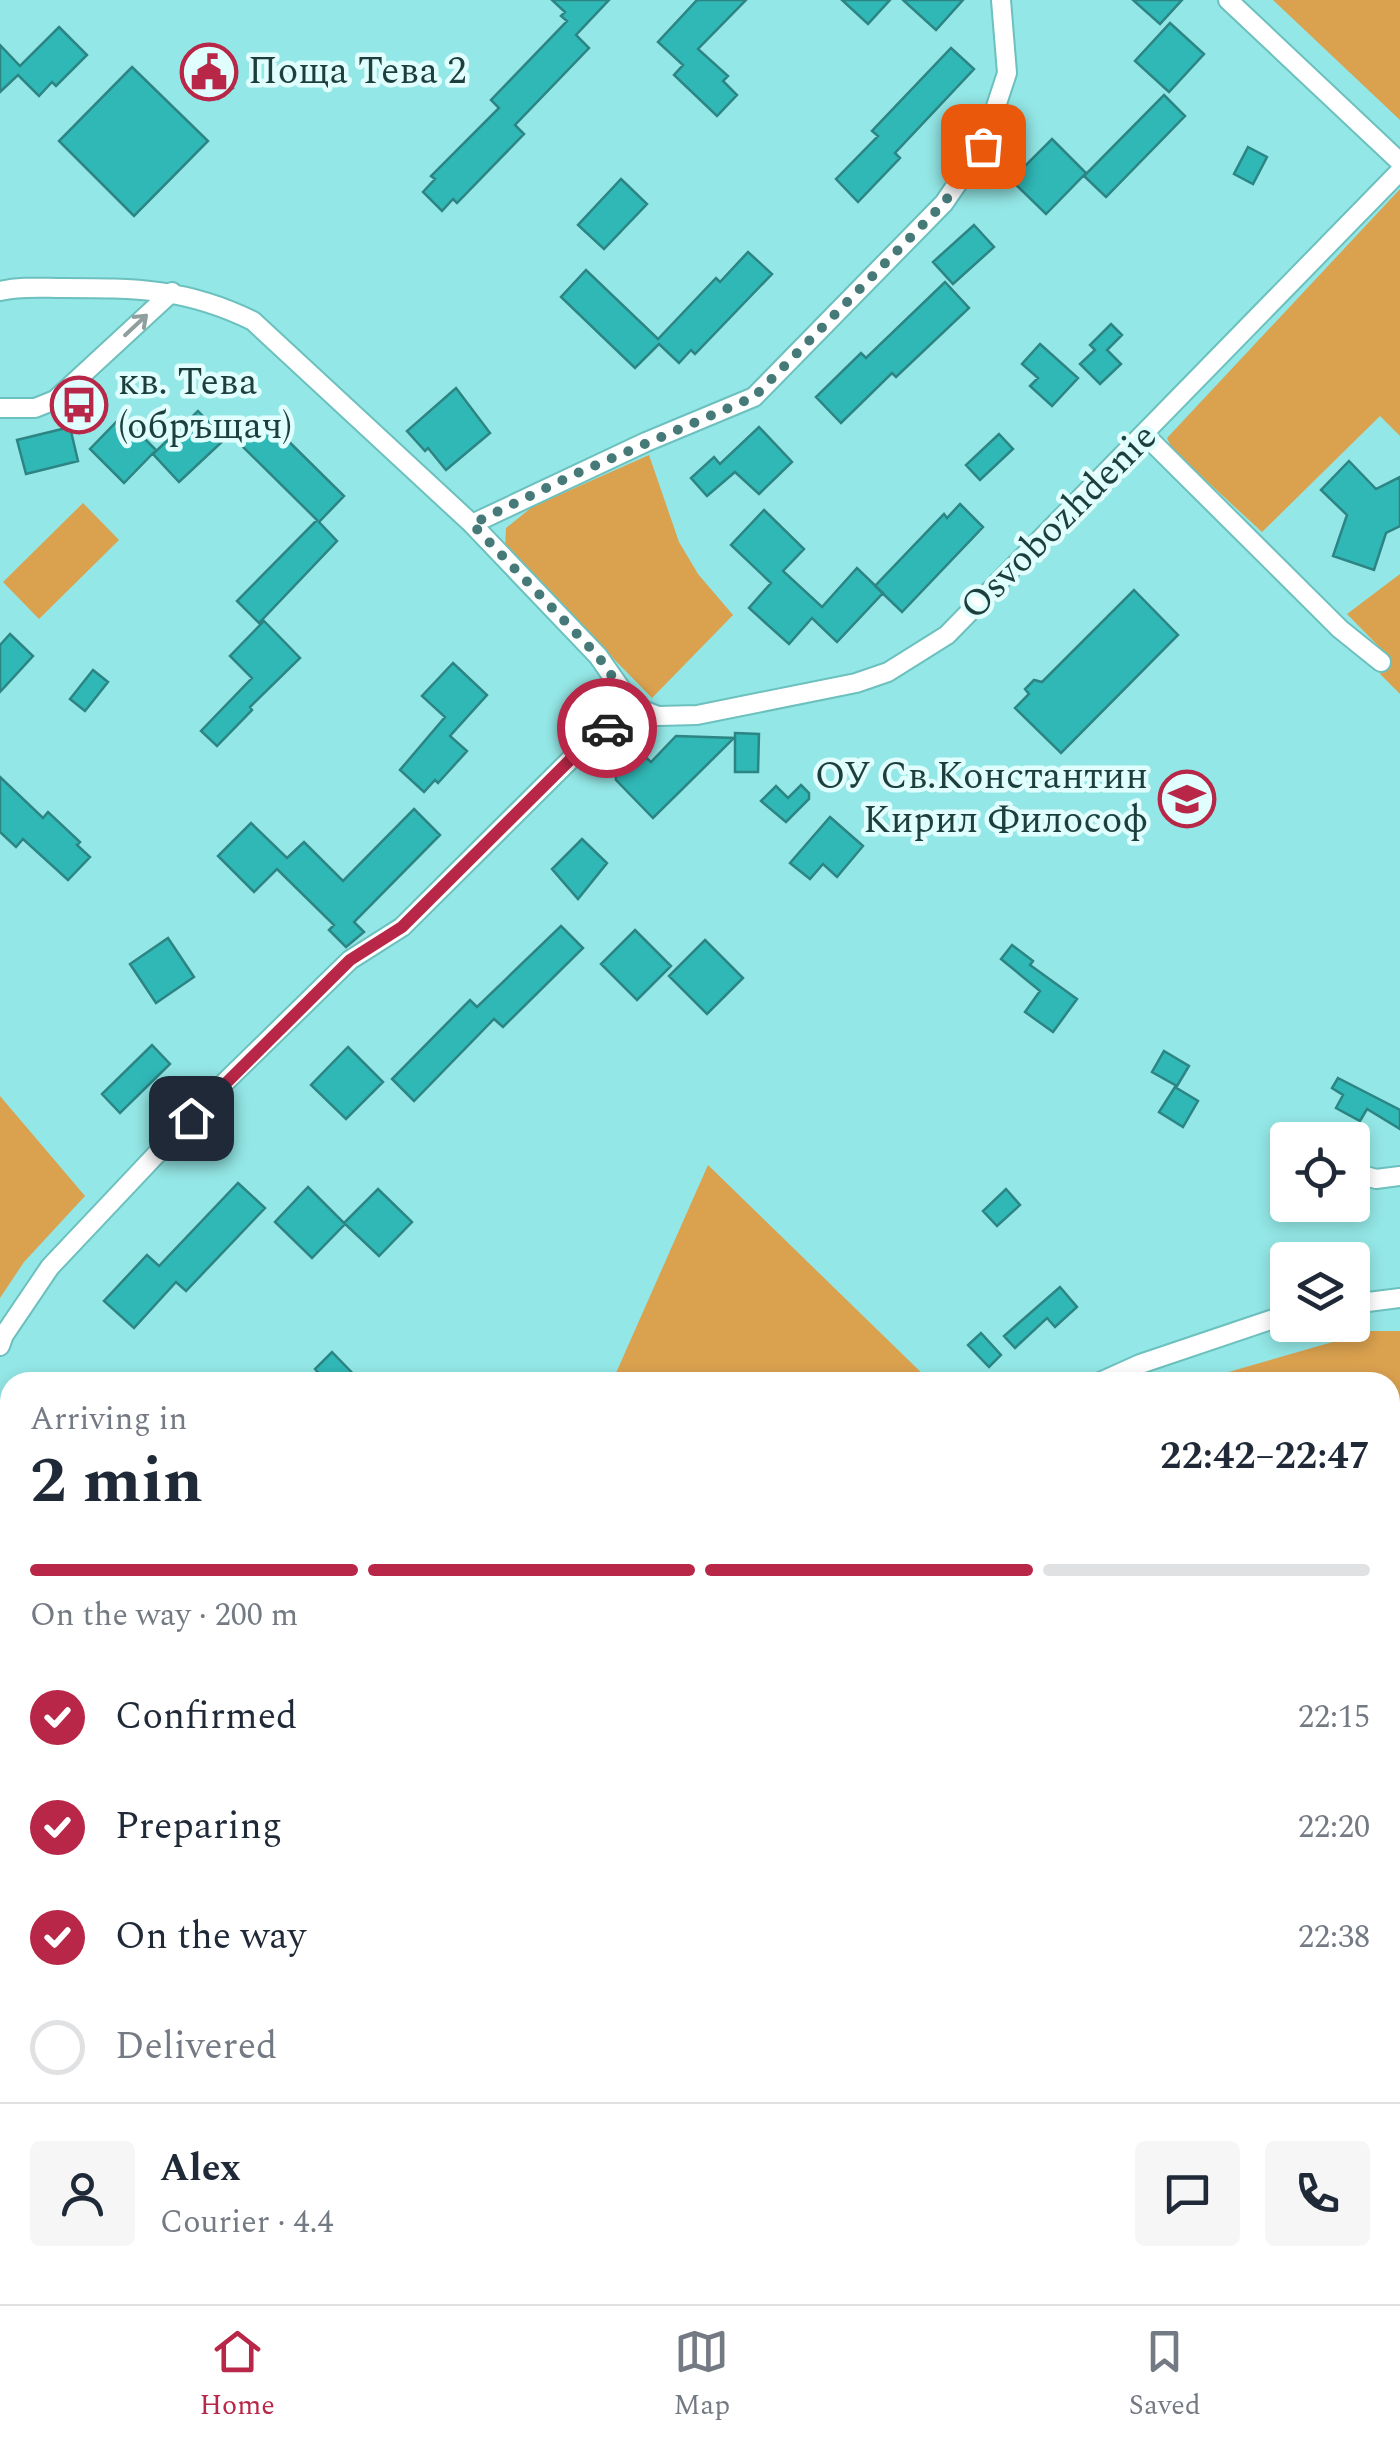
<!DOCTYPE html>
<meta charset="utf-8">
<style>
body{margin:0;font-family:Spectral,serif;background:#f6f6f7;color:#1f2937;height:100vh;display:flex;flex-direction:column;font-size:38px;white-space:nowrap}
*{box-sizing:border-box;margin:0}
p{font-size:32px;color:#747a83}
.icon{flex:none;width:55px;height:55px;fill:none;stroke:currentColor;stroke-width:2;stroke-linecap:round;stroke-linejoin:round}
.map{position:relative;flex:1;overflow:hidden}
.side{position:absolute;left:0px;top:1372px;width:1400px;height:932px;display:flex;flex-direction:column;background:#fff;border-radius:30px 30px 0 0;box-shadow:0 5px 15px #0003}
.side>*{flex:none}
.tools{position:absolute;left:1270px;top:1122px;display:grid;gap:20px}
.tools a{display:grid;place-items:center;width:100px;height:100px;border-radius:10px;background:#fff;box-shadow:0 5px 15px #0003;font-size:50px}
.pin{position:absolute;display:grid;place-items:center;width:85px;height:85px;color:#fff;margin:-42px;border-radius:20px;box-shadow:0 5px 15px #0006}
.courier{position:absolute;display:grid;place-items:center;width:100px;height:100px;margin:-50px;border:8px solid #b82747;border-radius:50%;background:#fff;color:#222;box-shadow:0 2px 12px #0007}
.summary em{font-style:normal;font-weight:700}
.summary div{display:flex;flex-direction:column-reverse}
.summary{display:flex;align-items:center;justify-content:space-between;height:170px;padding:0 30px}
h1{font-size:65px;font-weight:700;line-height:75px}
.bar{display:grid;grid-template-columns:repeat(4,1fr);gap:15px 10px;align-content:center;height:120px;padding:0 30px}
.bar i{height:12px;border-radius:8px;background:#e0e1e3}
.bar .on{background:#b82747}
.bar p{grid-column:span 4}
.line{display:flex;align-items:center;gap:25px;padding:0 30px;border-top:2px solid #e0e1e3}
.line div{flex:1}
.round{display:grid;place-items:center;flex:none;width:105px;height:105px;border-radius:10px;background:#f6f6f7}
ol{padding:0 30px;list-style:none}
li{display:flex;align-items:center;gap:30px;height:110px}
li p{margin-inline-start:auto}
li .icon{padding:10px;border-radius:50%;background:#b82747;color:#fff;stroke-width:4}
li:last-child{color:#747a83}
li i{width:55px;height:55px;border:5px solid #e0e1e3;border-radius:50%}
.tab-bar{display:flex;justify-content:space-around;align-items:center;height:140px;border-top:2px solid #e0e1e3;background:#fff;font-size:28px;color:#747a83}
.tab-bar a{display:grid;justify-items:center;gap:5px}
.tab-bar .on{color:#b82747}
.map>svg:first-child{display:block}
.green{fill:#daa14f}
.building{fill:#30b8b7;stroke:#2c8483;stroke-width:2.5}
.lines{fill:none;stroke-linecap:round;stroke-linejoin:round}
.street-casing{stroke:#6cc0be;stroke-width:22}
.secondary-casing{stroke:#6cc0be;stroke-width:30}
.street{stroke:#fff;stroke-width:18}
.secondary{stroke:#fff;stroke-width:25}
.oneway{stroke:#8e9f9e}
.done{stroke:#467a79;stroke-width:10;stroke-dasharray:0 18}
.route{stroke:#b82747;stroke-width:12}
.labels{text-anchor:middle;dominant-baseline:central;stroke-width:9;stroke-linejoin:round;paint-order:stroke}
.poi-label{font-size:38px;fill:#1c3f3e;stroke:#dffefd;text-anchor:start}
.street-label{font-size:38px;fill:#1c3f3e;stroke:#dffefd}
</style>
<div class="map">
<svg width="1400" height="2304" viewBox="0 0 1400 2304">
<rect width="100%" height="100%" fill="#93e7e6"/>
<path class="green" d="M1273,0H1400V120Z
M1400,189V436L1380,416L1262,532L1172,449L1167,438Z
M649,455L679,542L698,574L733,615L652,698L505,548L506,528L532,507Z
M83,503L119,540L39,619L3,582Z
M1400,574V694L1380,674L1391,659L1347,614Z
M0,1096L85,1196L24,1262L0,1298Z
M708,1165L931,1382H612Z
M1371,1331H1400V1828L1390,1818V1382H1194Z
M1390,2152L1400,2162V2304H1102L1109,2295H1390Z
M285,2295H420L419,2304H295Z
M579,2295H983L976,2304H578Z"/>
<path class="building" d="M552,0H609L576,35L589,48L515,125L524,134L457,203L453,199L442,211L423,192L435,179L431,176L499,108L491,100L567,21L561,16L565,12Z
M697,0H746L698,49L728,76L723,81L737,95L717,116L674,75L683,65L658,42Z
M842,0H890L868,24Z
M903,0H963L936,30Z
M1133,0H1182L1160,24Z
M1170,23L1204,54L1169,92L1135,61Z
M59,27L87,55L56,86L52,82L39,96L18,75L0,92V45L20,66Z
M213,48L218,70L233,88L218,99L199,74L194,54Z
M951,48L974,69L895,153L900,158L858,202L836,179L878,136L872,131Z
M132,67L208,141L134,216L59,141Z
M1164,95L1185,116L1106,197L1084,176Z
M1052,139L1086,173L1046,214L1011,180Z
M1248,147L1267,157L1253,184L1234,174Z
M621,179L647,204L604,249L578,225Z
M974,225L994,247L953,284L933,262Z
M748,252L772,274L695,354L691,350L679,363L659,344L635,368L561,297L586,270L658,339L716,278L720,282Z
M945,282L969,308L896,377L892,373L841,423L816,397L861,353L866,358Z
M1111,324L1122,335L1107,350L1121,364L1100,384L1080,364L1095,350L1090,345Z
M1040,344L1078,378L1052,406L1030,386L1038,378L1022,364Z
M456,388L490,433L446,470L428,448L425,451L407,431Z
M198,411L225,439L179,482L153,454Z
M122,416L156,450L124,483L90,449Z
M265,418L344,496L319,522L337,541L259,623L237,601L317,520L240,444Z
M70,427L78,461L26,474L17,440Z
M759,427L792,462L759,494L735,472L707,496L691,478L714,457L720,464Z
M999,434L1013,449L980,480L966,465Z
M1349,461L1376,489L1400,477V526L1386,533L1374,570L1333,556L1347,515L1321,490Z
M960,504L983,527L902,612L875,586L944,514L947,518Z
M764,510L804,549L783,571L822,607L857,568L883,593L837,642L812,618L789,644L749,608L771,583L731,545Z
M1134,590L1178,635L1061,753L1015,708L1029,694L1025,689L1034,680L1042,682Z
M264,621L300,658L250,707L252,710L217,746L201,731L252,678L230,656Z
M10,634L33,656L0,692V645Z
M453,663L487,695L450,736L467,751L438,783L435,780L424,792L400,770L445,717L422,696Z
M93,670L108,682L85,711L70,699Z
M735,733L759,734L758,772H735Z
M676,736L734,738L653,818L616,780L615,769L624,760H635L642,754L651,762Z
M0,777L43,818L48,812L80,842L77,845L90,857L68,880L23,839L16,847L0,832Z
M801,785L809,793V799L786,822L761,801L776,786L788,798Z
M414,809L440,835L354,922L364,932L346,947L329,930L334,925L277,869L254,892L218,856L251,823L287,858L304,842L343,881Z
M830,817L863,846L837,877L823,864L810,879L790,863Z
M582,839L607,863L578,899L552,869Z
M561,926L583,948L503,1027L494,1019L414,1101L392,1079L470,1000L477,1007Z
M635,930L671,966L637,1000L601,964Z
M168,938L194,977L156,1003L130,964Z
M705,940L743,978L707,1014L669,976Z
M1012,945L1033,961L1030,965L1077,999L1053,1032L1025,1012L1040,991L1001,959Z
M152,1045L170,1064L120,1113L102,1094Z
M348,1047L383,1082L346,1119L311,1085Z
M1164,1051L1189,1066L1177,1086L1152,1072Z
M1338,1078L1400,1110V1129L1367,1109L1360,1121L1336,1108L1343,1095L1332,1088Z
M1175,1087L1198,1101L1183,1127L1159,1112Z
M238,1183L265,1208L186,1291L176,1282L134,1328L104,1301L147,1255L159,1266Z
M308,1187L345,1224L312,1258L275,1222Z
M378,1189L412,1222L379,1256L344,1223Z
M1006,1189L1020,1205L997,1226L983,1211Z
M1060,1287L1077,1307L1055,1327L1047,1318L1015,1348L1004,1336Z
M981,1333L1001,1355L989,1367L968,1345Z
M332,1352L361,1382H327L315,1369Z"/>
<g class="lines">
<g class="street-casing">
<path id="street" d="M1228,0L1400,162
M0,291C20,286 42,288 63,288C136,288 186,288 253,321L472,524L598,656L633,706L658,716L697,715L856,683L888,672L947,635L1400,171
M0,408H35L55,400L172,292
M1145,435L1340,629L1381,662
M472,524L646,442L754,397L944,203L983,146L1007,73L1001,0
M1352,1172L1376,1179L1400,1176
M1352,1304L1400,1298
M0,1346L4,1335L50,1267L218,1089L350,960L402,927L577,753L633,706
M1100,1382L1140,1364L1288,1314
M0,1657L10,1681
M0,1830L10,1855
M267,2295L277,2304
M82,2304L97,2295
M431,2304L432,2295
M560,2304L561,2295"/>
</g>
<g class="secondary-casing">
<path id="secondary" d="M1390,1907L1400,1897
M1390,1949L1400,1939
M1027,2304L1033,2295
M1063,2304L1071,2295"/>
</g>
<use href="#street" class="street"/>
<use href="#secondary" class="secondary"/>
</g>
<defs><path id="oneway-shaft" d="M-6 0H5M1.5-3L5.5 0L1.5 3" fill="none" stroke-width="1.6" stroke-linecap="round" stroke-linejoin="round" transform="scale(2.5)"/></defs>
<use class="oneway" href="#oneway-shaft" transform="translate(136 325) rotate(-43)"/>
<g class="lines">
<path class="done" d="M607,728L633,706L598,656L472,524L573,475L754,397L944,203L983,146"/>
<path class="route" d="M191,1118L350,960L402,927L577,753L607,728"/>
</g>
<defs>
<g id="civic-ring" transform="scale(2.875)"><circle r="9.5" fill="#dffefd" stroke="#b82747" stroke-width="1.5"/><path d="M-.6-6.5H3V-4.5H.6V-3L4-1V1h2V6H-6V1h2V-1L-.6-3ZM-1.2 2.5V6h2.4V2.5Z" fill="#b82747"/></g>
<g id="bus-ring" transform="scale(2.875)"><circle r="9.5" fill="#dffefd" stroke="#b82747" stroke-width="1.5"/><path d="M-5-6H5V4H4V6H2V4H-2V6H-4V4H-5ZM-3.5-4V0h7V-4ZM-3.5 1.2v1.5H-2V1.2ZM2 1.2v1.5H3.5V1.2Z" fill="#b82747"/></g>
<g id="school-ring" transform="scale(2.875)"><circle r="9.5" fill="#dffefd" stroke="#b82747" stroke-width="1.5"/><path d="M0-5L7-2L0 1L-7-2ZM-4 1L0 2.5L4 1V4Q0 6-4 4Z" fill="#b82747"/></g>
</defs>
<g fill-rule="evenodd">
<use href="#civic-ring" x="209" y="72"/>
<use href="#bus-ring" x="79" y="405"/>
<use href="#school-ring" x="1187" y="799"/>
</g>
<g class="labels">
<g class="poi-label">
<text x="248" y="72">Поща Тева 2</text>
<text x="118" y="383">кв. Тева<tspan x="118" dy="44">(обръщач)</tspan></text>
<text x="1148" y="777" text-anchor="end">ОУ Св.Константин<tspan x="1148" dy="44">Кирил Философ</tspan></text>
</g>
<g class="street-label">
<text transform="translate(1059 522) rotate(-45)">Osvobozhdenie</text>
</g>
</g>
</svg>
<div class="tools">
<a><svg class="icon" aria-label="locate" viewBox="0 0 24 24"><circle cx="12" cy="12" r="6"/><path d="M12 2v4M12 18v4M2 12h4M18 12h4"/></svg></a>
<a><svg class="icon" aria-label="layers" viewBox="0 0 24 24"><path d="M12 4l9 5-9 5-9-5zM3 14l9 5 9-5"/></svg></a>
</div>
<div class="pin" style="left:983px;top:146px;background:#ea580c"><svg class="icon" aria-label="bag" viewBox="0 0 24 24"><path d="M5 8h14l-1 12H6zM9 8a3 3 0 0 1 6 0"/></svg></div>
<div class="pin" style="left:191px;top:1118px;background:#1f2937"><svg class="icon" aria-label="home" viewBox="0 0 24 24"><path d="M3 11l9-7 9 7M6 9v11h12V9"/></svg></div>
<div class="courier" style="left:607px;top:728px"><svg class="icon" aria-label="car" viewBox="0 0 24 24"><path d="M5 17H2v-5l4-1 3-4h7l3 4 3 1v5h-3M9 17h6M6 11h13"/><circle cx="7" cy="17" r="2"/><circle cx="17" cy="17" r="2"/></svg></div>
<section class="side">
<div class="summary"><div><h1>2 min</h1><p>Arriving in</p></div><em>22:42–22:47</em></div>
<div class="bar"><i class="on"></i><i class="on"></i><i class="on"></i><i></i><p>On the way · 200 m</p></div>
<ol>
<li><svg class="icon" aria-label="check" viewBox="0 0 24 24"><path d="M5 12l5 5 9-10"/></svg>Confirmed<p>22:15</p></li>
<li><svg class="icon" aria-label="check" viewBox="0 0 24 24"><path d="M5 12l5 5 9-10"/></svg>Preparing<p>22:20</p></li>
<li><svg class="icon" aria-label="check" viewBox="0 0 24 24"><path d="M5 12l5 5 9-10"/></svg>On the way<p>22:38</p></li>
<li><i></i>Delivered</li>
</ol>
<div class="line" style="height:180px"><a class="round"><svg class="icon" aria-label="person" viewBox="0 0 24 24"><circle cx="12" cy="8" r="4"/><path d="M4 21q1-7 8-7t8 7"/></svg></a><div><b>Alex</b><p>Courier · 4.4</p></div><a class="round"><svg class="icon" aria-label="chat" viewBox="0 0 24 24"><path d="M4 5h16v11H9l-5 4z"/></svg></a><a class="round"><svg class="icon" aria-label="phone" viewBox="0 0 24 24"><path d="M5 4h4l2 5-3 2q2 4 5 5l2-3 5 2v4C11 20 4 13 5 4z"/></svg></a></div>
</section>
</div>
<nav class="tab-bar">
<a class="on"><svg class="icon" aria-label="home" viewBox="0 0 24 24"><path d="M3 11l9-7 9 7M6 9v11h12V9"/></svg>Home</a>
<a><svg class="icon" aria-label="map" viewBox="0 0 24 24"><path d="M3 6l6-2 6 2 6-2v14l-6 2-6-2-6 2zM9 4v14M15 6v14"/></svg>Map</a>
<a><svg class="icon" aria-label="saved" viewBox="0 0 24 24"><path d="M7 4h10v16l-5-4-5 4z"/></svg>Saved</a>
</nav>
